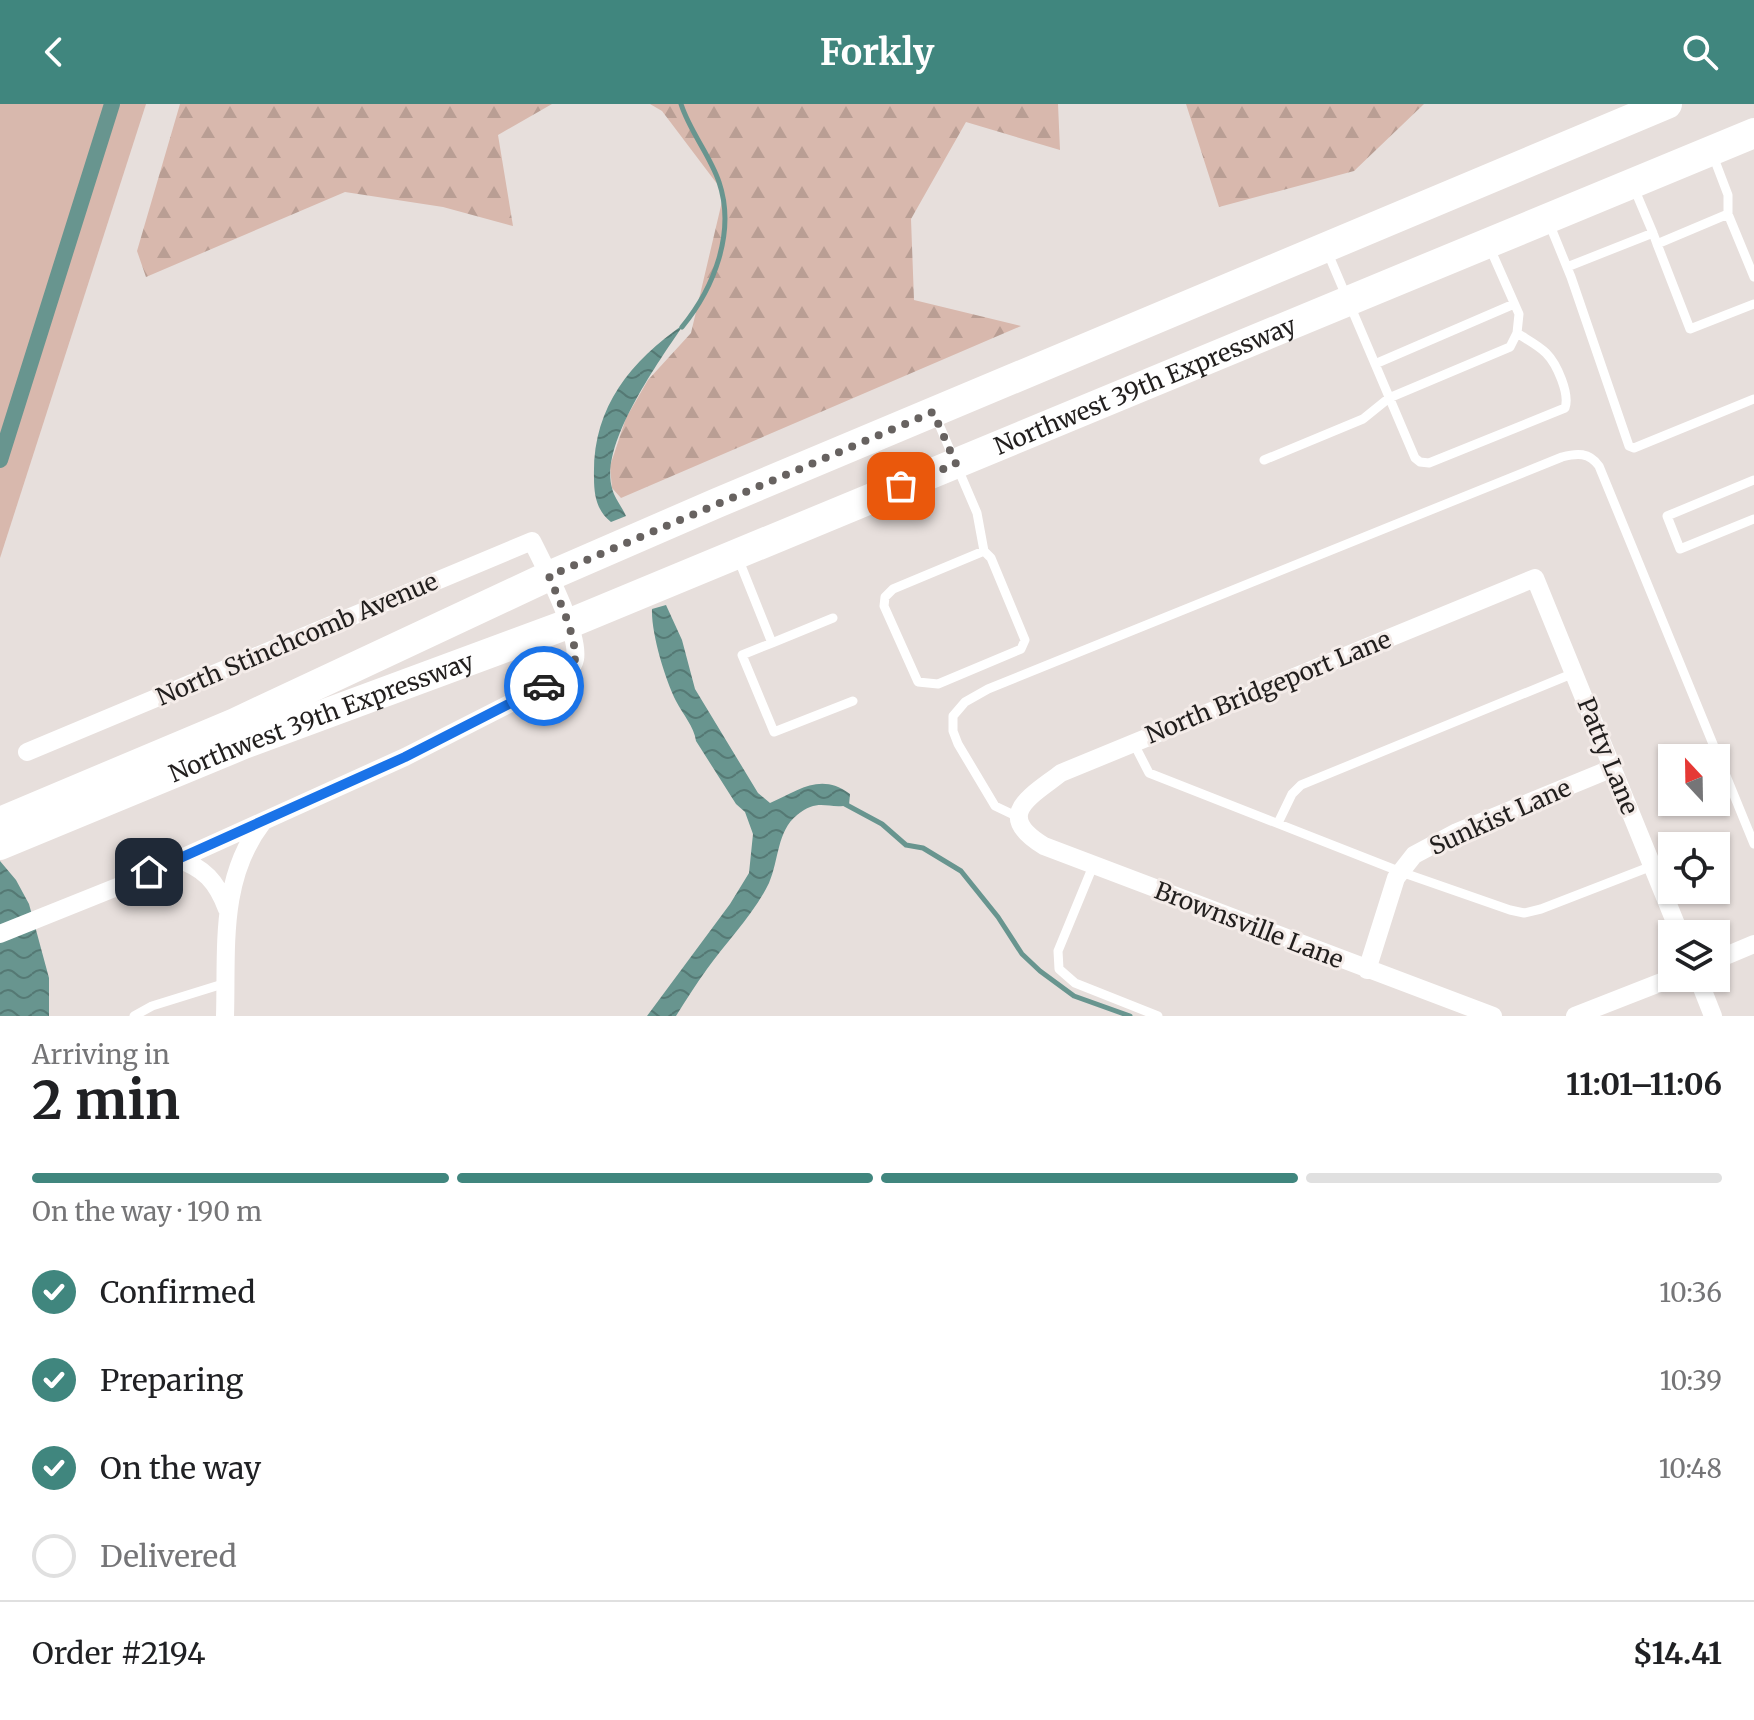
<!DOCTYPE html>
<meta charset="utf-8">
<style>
body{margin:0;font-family:Merriweather,serif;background:#f6f6f6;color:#202124;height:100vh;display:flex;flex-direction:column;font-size:30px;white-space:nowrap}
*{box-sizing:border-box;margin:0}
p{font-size:26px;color:#757577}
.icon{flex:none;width:44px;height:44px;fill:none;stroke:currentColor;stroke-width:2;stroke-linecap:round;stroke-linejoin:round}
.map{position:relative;height:912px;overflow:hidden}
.side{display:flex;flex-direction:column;background:#fff;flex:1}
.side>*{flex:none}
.needle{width:52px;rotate:338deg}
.controls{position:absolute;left:1658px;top:640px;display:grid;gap:16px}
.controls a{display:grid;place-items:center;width:72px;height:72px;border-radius:0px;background:#fff;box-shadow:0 2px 6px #0004;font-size:40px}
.pin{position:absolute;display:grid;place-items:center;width:68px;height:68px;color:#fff;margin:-34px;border-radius:16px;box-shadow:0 4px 12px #0006}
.courier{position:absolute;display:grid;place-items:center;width:80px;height:80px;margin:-40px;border:6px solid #1a73e8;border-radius:50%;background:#fff;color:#222;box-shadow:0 2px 10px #0007}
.head em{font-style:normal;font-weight:700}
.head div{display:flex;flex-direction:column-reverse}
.head{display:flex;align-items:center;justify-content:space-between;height:136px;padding:0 32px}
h1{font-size:52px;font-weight:700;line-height:60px}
.bar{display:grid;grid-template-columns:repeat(4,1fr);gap:12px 8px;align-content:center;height:96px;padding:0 32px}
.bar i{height:10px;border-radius:6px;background:#e0e0e0}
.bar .on{background:#40867e}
.bar p{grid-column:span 4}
.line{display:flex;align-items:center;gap:20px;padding:0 32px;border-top:2px solid #e0e0e0}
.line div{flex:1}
ol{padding:0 32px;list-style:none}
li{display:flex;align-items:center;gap:24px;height:88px}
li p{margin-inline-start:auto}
li .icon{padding:8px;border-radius:50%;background:#40867e;color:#fff;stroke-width:4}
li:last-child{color:#757577}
li i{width:44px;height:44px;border:4px solid #e0e0e0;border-radius:50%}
header{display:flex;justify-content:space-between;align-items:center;height:104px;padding:0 32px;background:#40867e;color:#fff;font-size:36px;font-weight:700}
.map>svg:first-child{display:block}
.forest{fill:url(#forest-firs)}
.park{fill:#d8b8ad}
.water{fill:url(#water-waves)}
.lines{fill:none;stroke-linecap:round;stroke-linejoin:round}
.stream{stroke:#68958f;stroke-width:5}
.canal{stroke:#68958f;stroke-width:16}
.service{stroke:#fff;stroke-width:9}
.minor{stroke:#fff;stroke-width:18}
.trunk{stroke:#fff;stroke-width:30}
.done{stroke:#676260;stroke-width:8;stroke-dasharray:0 14.4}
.route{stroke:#1a73e8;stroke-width:10}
.labels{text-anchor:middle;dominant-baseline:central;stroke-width:6;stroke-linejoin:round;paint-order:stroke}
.street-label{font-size:24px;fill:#221f1e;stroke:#f4ece9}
</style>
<header><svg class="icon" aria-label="back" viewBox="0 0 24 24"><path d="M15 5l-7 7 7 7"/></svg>Forkly<svg class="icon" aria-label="search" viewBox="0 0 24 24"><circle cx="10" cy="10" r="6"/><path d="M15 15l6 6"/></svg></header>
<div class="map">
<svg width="1754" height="912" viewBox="0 0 1754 912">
<defs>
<pattern id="forest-firs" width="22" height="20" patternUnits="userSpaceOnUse" patternTransform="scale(2)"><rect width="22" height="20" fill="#d8b8ad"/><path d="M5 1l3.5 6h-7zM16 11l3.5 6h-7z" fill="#b99e94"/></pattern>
<pattern id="water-waves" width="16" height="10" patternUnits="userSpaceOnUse" patternTransform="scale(2)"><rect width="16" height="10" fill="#68958f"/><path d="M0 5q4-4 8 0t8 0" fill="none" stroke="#557974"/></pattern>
</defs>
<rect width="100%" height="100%" fill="#e7dfdc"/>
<path class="forest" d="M180,0H552L498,31L513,122L443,103L345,88L146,173L137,147Z
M650,0H1058L1060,46L966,18L911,115L914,196L1021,222L621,394L612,384L610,362L626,314L648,276L691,229L724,89L662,7Z
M1186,0H1424L1354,67L1219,103Z"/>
<path class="park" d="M0,0H146L0,454Z"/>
<path class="water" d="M684,220C660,256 599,340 612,384C614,393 622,403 626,412L611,418C597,407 594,392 594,374C592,304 629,259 684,220Z
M666,501L682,536L695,585L758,689L770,699C799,686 821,668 850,690L849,701C828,706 819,693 797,711C777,727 779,756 769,779C754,810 727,837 707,865C696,880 686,896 676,912H647L730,800L749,769L753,730L745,708L736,700L696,637C694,622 683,611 676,597C665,575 651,529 652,505Z
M0,757L16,776L29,800L49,874V912H0Z"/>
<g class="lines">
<path class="stream" d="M681,0C690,28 710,51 719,78C736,128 714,184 682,223
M843,699L882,720L906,741L923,744L961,767L998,813L1022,850L1040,867L1074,892L1130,912"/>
<path class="canal" d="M0,356L112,0"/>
<path class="service" d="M1712,49L1728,91V110
M1549,119L1571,173L1629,342L1634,344L1754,295
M1653,129L1657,140L1728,110L1754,173
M1657,140L1690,225L1754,200
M1327,147L1415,354L1420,358L1429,359L1565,304C1570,290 1557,260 1546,249C1538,241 1526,235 1517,229
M1567,163L1653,129L1634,84
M1375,260L1514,200
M935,311L977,409L984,447L893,485L885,493L884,502L918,578L938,580L1021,545L1025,536L991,454L984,447
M1264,356L1363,315L1389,294L1510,243L1517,229L1519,210L1489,142
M1754,376L1667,412L1680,445L1754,415
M738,454L772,539L742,551L774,628L853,597
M772,539L833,514
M1133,638L1149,669L1401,768L1510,806L1524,809L1541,805L1652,762
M1018,713L995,702L958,640L953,627V612L965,598L988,585L1562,353C1577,349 1589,348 1599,362L1754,740
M1278,719L1292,690L1301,681L1574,569
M1093,762L1058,847L1059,865L1075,879L1158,912
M134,912L152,902L226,879"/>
<path class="minor" d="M176,755C204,763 217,778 227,805
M0,830L122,781L405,653L560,574C567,569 573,564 575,555C580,530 544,461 532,437L27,648
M1716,856L1754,840
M1367,866L1396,774L1414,751L1457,728L1613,664
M1698,874L1713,912
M225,912C227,845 219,775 262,719
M1493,912L1044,742C993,711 1030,693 1061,669L1535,474L1680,830
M1575,912L1672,874"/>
<g class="trunk">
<path d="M0,718L235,619L549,472L717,399L1667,0"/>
<path id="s1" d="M0,741L244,640L568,520L1754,29"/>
</g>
</g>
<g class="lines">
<path class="done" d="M544,582C553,578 566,573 572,565C584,546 557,492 549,472L933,308L956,360L901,382"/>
<path class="route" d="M149,768L405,653L544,582"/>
</g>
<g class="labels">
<g class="street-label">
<text stroke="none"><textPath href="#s1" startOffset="1234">Northwest 39th Expressway</textPath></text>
<text transform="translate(297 535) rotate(-23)">North Stinchcomb Avenue</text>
<text transform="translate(1268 583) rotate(-22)">North Bridgeport Lane</text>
<text stroke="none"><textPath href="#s1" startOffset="346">Northwest 39th Expressway</textPath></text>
<text transform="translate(1608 652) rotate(68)">Patty Lane</text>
<text transform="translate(1500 713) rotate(-24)">Sunkist Lane</text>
<text transform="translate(1249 821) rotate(21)">Brownsville Lane</text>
</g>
</g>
</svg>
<div class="controls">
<a><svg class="needle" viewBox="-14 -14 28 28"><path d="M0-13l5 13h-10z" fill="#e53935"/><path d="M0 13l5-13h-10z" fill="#757577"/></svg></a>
<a><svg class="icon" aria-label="locate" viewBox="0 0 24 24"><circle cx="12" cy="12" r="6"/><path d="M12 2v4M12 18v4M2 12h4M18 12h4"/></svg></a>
<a><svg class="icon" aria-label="layers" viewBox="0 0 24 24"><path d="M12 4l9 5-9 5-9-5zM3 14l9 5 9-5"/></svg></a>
</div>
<div class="pin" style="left:901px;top:382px;background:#ea580c"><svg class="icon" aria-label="bag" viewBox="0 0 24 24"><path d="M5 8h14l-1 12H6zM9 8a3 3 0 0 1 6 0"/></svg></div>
<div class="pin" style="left:149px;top:768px;background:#1f2937"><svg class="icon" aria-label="home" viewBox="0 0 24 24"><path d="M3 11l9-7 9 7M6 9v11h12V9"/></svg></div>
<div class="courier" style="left:544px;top:582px"><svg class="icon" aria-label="car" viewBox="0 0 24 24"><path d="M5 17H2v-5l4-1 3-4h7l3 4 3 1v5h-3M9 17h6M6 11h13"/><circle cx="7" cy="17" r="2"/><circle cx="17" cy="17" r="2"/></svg></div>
</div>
<section class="side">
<div class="head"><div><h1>2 min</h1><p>Arriving in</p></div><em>11:01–11:06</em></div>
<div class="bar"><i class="on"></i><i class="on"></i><i class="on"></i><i></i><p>On the way · 190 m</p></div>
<ol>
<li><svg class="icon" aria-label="check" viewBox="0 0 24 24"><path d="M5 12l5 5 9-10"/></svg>Confirmed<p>10:36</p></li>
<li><svg class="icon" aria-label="check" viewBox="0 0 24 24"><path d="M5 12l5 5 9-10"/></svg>Preparing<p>10:39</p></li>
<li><svg class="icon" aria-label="check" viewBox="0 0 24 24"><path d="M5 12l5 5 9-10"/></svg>On the way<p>10:48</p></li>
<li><i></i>Delivered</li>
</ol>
<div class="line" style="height:104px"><div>Order #2194</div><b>$14.41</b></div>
</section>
